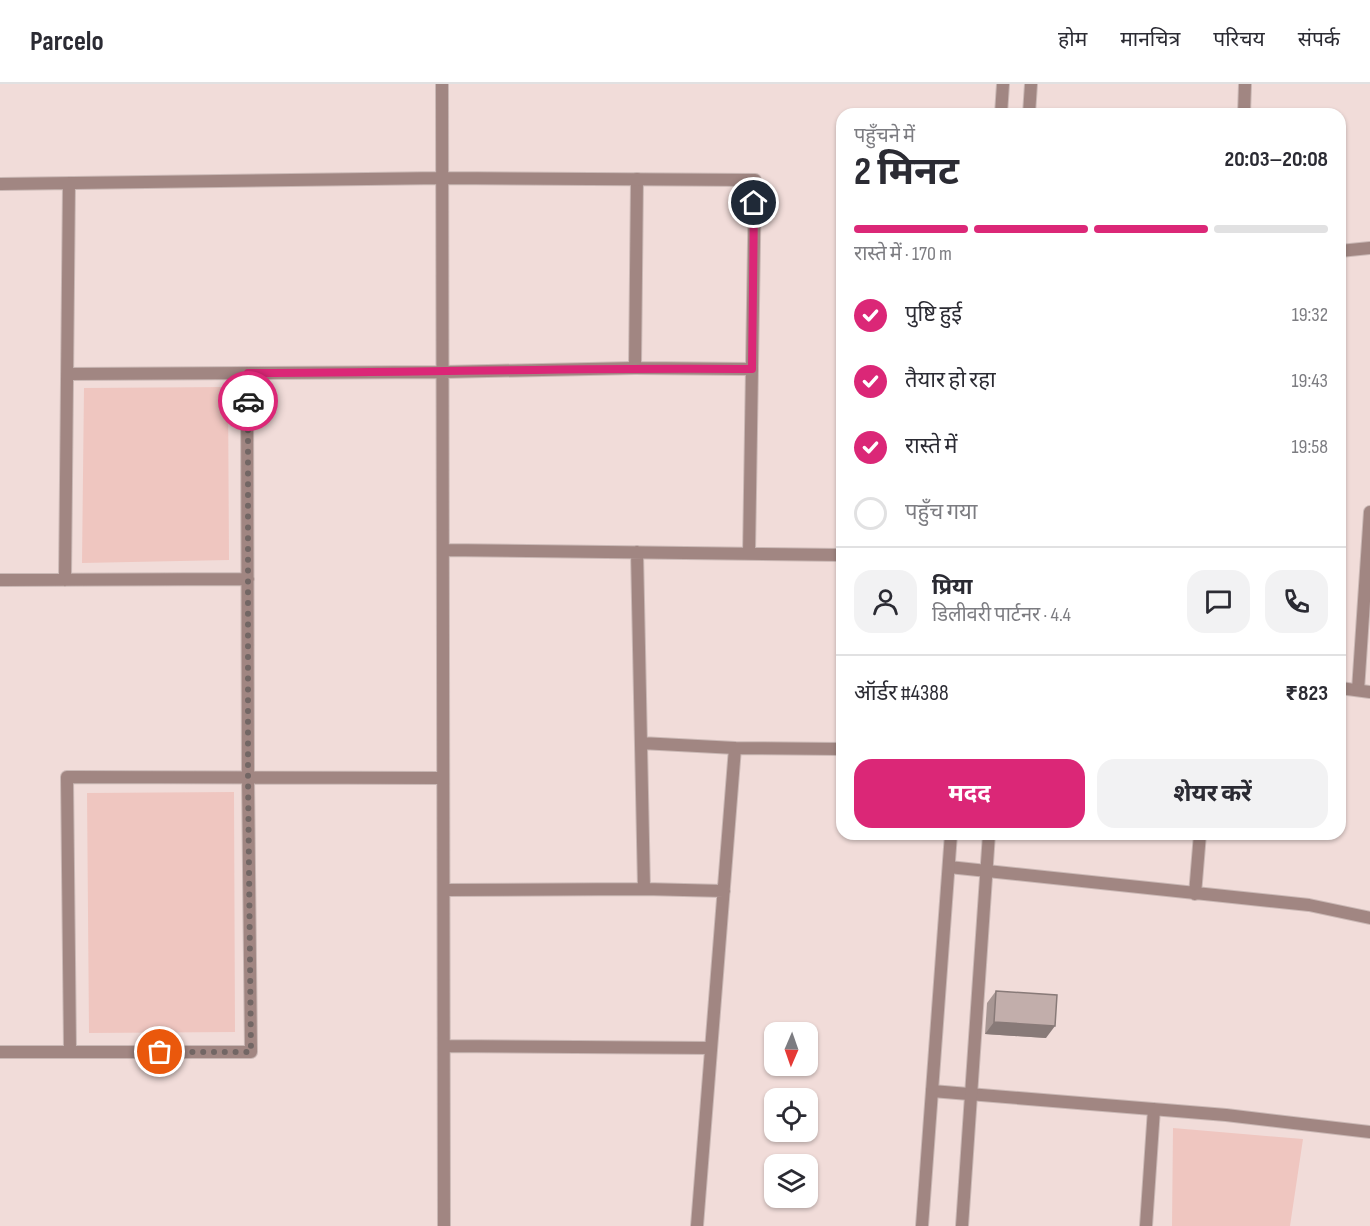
<!DOCTYPE html>
<html lang="hi">
<meta charset="utf-8">
<style>
body{margin:0;font-family:"Sofia Sans Condensed","Noto Sans Devanagari",sans-serif;background:#f2f2f3;color:#2b2b33;height:100vh;display:flex;flex-direction:column;font-size:22px;white-space:nowrap}
*{box-sizing:border-box;margin:0}
p{font-size:20px;color:#7c7c81}
.icon{flex:none;width:33px;height:33px;fill:none;stroke:currentColor;stroke-width:2;stroke-linecap:round;stroke-linejoin:round}
.map{position:relative;flex:1;overflow:hidden}
.panel{position:absolute;left:836px;top:24px;width:510px;height:732px;display:flex;flex-direction:column;background:#fff;border-radius:18px;box-shadow:0 2px 4px #0004}
.panel>*{flex:none}
.needle{width:39px;rotate:182deg}
.tools{position:absolute;left:764px;top:938px;display:grid;gap:12px}
.tools a{display:grid;place-items:center;width:54px;height:54px;border-radius:12px;background:#fff;box-shadow:0 2px 4px #0004;font-size:30px}
.pin{position:absolute;display:grid;place-items:center;width:51px;height:51px;color:#fff;margin:-26px;border:3px solid #fff;border-radius:50%;box-shadow:0 2px 6px #0007}
.courier{position:absolute;display:grid;place-items:center;width:60px;height:60px;margin:-30px;border:4px solid #db2777;border-radius:50%;background:#fff;color:#222;box-shadow:0 2px 8px #0007}
.head em{font-style:normal;font-weight:700}
.head div{display:flex;flex-direction:column-reverse}
.head{display:flex;align-items:center;justify-content:space-between;height:102px;padding:0 18px}
h1{font-size:39px;font-weight:700;line-height:45px}
.bar{display:grid;grid-template-columns:repeat(4,1fr);gap:9px 6px;align-content:center;height:72px;padding:0 18px}
.bar i{height:8px;border-radius:4px;background:#e1e1e2}
.bar .current{background:#db2777}
.bar p{grid-column:span 4}
.line{display:flex;align-items:center;gap:15px;padding:0 18px;border-top:2px solid #e1e1e2}
.line div{flex:1}
.round{display:grid;place-items:center;flex:none;width:63px;height:63px;border-radius:18px;background:#f2f2f3}
ol{padding:0 18px;list-style:none}
li{display:flex;align-items:center;gap:18px;height:66px}
li p{margin-inline-start:auto}
li .icon{padding:6px;border-radius:50%;background:#db2777;color:#fff;stroke-width:4}
li:last-child{color:#7c7c81}
li i{width:33px;height:33px;border:3px solid #e1e1e2;border-radius:50%}
.action{display:flex;gap:12px;margin-top:auto;padding:12px 18px}
.action a{flex:1;height:69px;border-radius:18px;background:#db2777;color:#fff;font-size:24px;font-weight:700;line-height:69px;text-align:center}
.action a+a{background:#f2f2f3;color:#2b2b33}
header{display:flex;align-items:center;gap:36px;box-sizing:border-box;height:84px;padding:0 30px;background:#fff;border-bottom:2px solid #e1e1e2}
header strong{font-size:28px}
nav{display:flex;gap:33px;margin-inline-start:auto;font-size:21px}
.map>svg:first-child{display:block}
.green{fill:#efc6c0}
.lines{fill:none;stroke-linecap:round;stroke-linejoin:round}
.service-casing{stroke:#cab8b5;stroke-width:14}
.minor-casing{stroke:#cab8b5;stroke-width:14}
.tertiary-casing{stroke:#cab8b5;stroke-width:14}
.service{stroke:#a18682;stroke-width:12}
.minor{stroke:#a18682;stroke-width:12}
.tertiary{stroke:#a18682;stroke-width:12}
.wall{fill:#a79693}
.shaded-wall{fill:#887a78}
.building{fill:#c2aeab;stroke:#887a78;stroke-width:1.5}
.done{stroke:#726664;stroke-width:6;stroke-dasharray:0 10.8}
.route{stroke:#db2777;stroke-width:8}
</style>
<header>
<strong>Parcelo</strong>
<nav><a>होम</a><a>मानचित्र</a><a>परिचय</a><a>संपर्क</a></nav>
</header>
<div class="map">
<svg width="1370" height="1142" viewBox="0 0 1370 1142">
<rect width="100%" height="100%" fill="#f1dcd9"/>
<path class="green" d="M228,303L229,476L82,479L84,304Z
M234,708L235,948L89,949L87,709Z
M1173,1044L1303,1055L1290,1142H1172Z"/>
<g class="lines">
<g class="service-casing">
<path id="service" d="M637,95L635,284L752,285
M1358,606L1370,428"/>
</g>
<g class="minor-casing">
<path id="minor" d="M442,0L444,1142
M1244,30L1245,0
M0,100L442,94L755,96L749,470
M1340,167L1370,164
M67,290L443,288L635,284
M443,466L842,471
M637,468L644,805L724,807
M0,496L248,495
M65,496L69,99
M1340,604L1370,608
M641,659L735,664L842,665
M949,783L1309,821L1370,834
M444,806L644,805
M1195,810L1200,750
M444,962L711,964
M70,967L67,693L443,694
M0,968H251L248,693L247,289
M932,1007L1226,1031L1370,1048
M697,1142L735,664
M1146,1142L1154,1025"/>
</g>
<g class="tertiary-casing">
<path id="tertiary" d="M1001,30L1003,0
M1029,30L1031,0
M922,1142L951,750
M962,1142L989,750"/>
</g>
<use href="#service" class="service"/>
<use href="#minor" class="minor"/>
<use href="#tertiary" class="tertiary"/>
</g>
<path class="wall" d="M996,907L1046,954L985,950L987,919Z"/>
<path class="shaded-wall" d="M994,938L1055,942L1046,954L985,950Z"/>
<path class="building" d="M996,907L1057,911L1055,942L994,938Z"/>
<g class="lines">
<path class="done" d="M160,968H251L248,693V317"/>
<path class="route" d="M248,317V289C416,289 584,283 752,285L754,119"/>
</g>
</svg>
<div class="tools">
<a><svg class="needle" viewBox="-14 -14 28 28"><path d="M0-13l5 13h-10z" fill="#e53935"/><path d="M0 13l5-13h-10z" fill="#7c7c81"/></svg></a>
<a><svg class="icon" aria-label="locate" viewBox="0 0 24 24"><circle cx="12" cy="12" r="6"/><path d="M12 2v4M12 18v4M2 12h4M18 12h4"/></svg></a>
<a><svg class="icon" aria-label="layers" viewBox="0 0 24 24"><path d="M12 4l9 5-9 5-9-5zM3 14l9 5 9-5"/></svg></a>
</div>
<div class="pin" style="left:160px;top:968px;background:#ea580c"><svg class="icon" aria-label="bag" viewBox="0 0 24 24"><path d="M5 8h14l-1 12H6zM9 8a3 3 0 0 1 6 0"/></svg></div>
<div class="pin" style="left:754px;top:119px;background:#1f2937"><svg class="icon" aria-label="home" viewBox="0 0 24 24"><path d="M3 11l9-7 9 7M6 9v11h12V9"/></svg></div>
<div class="courier" style="left:248px;top:317px"><svg class="icon" aria-label="car" viewBox="0 0 24 24"><path d="M5 17H2v-5l4-1 3-4h7l3 4 3 1v5h-3M9 17h6M6 11h13"/><circle cx="7" cy="17" r="2"/><circle cx="17" cy="17" r="2"/></svg></div>
<section class="panel">
<div class="head"><div><h1>2 मिनट</h1><p>पहुँचने में</p></div><em>20:03–20:08</em></div>
<div class="bar"><i class="current"></i><i class="current"></i><i class="current"></i><i></i><p>रास्ते में · 170 m</p></div>
<ol>
<li><svg class="icon" aria-label="check" viewBox="0 0 24 24"><path d="M5 12l5 5 9-10"/></svg>पुष्टि हुई<p>19:32</p></li>
<li><svg class="icon" aria-label="check" viewBox="0 0 24 24"><path d="M5 12l5 5 9-10"/></svg>तैयार हो रहा<p>19:43</p></li>
<li><svg class="icon" aria-label="check" viewBox="0 0 24 24"><path d="M5 12l5 5 9-10"/></svg>रास्ते में<p>19:58</p></li>
<li><i></i>पहुँच गया</li>
</ol>
<div class="line" style="height:108px"><a class="round"><svg class="icon" aria-label="person" viewBox="0 0 24 24"><circle cx="12" cy="8" r="4"/><path d="M4 21q1-7 8-7t8 7"/></svg></a><div><b>प्रिया</b><p>डिलीवरी पार्टनर · 4.4</p></div><a class="round"><svg class="icon" aria-label="chat" viewBox="0 0 24 24"><path d="M4 5h16v11H9l-5 4z"/></svg></a><a class="round"><svg class="icon" aria-label="phone" viewBox="0 0 24 24"><path d="M5 4h4l2 5-3 2q2 4 5 5l2-3 5 2v4C11 20 4 13 5 4z"/></svg></a></div>
<div class="line" style="height:78px"><div>ऑर्डर #4388</div><b>₹823</b></div>
<div class="action"><a>मदद</a><a>शेयर करें</a></div>
</section>
</div>
